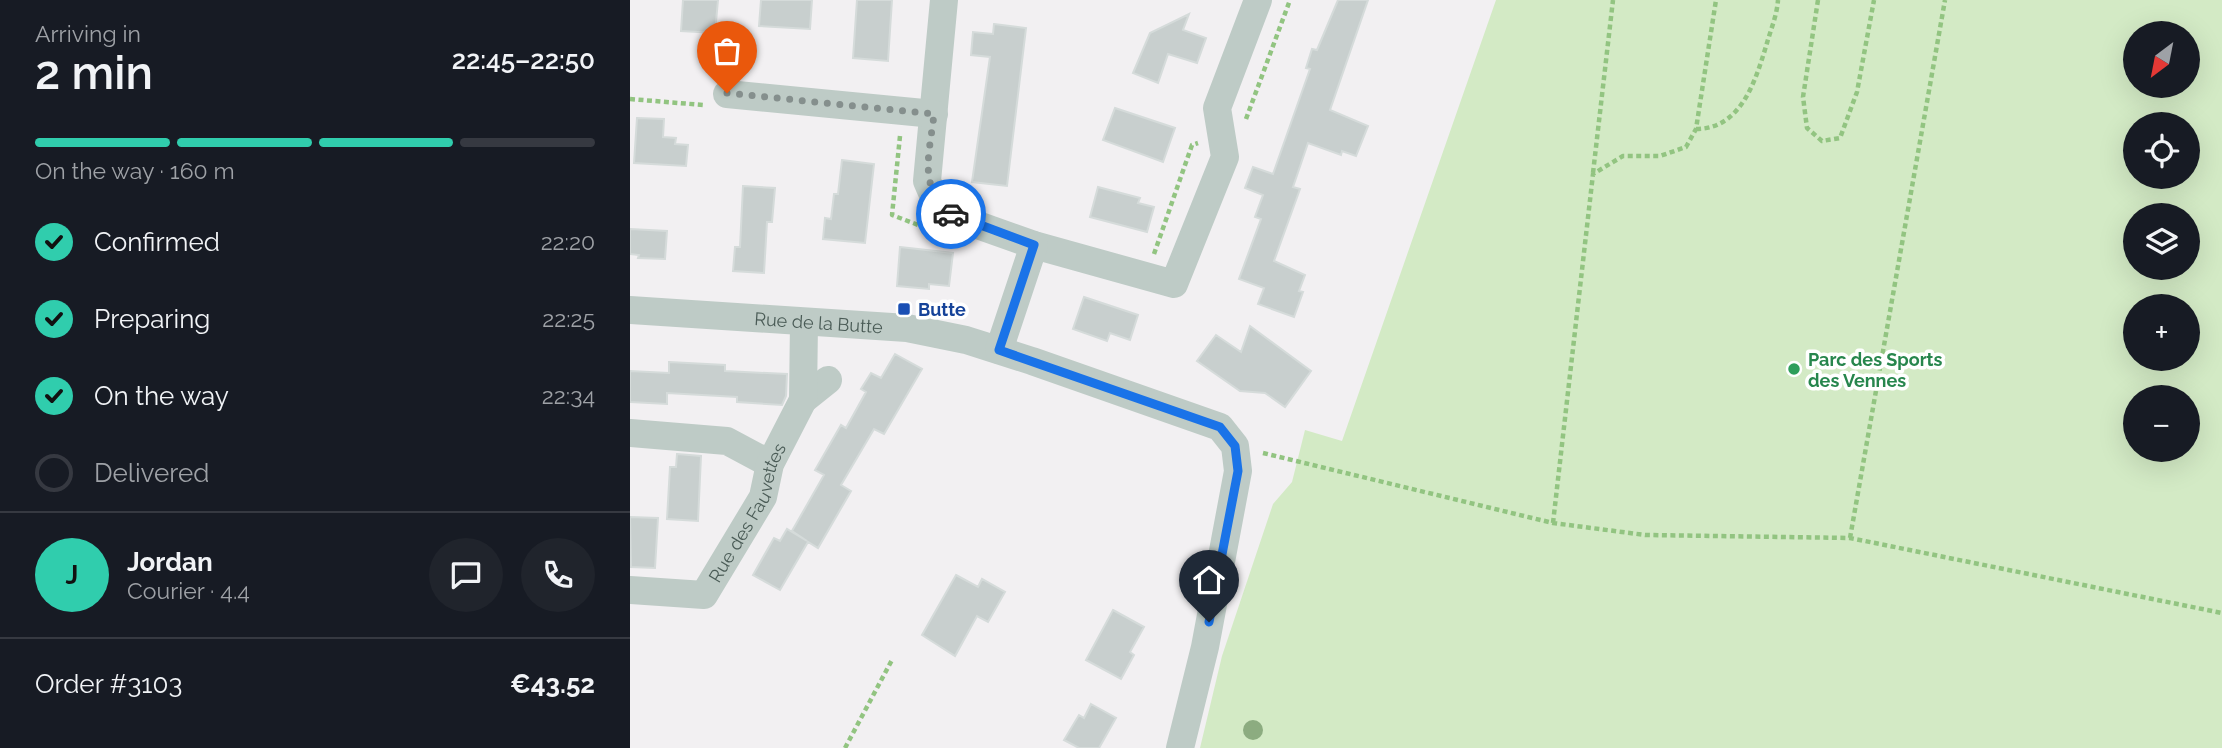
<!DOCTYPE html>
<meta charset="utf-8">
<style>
body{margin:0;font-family:Raleway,sans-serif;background:#20242c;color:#f1f3f6;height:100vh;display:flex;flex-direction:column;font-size:26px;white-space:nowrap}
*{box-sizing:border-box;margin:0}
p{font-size:23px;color:#9ea1a6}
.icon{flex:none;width:38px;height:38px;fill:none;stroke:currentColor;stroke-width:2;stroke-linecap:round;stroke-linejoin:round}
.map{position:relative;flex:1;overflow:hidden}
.sheet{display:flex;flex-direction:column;background:#171b24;width:630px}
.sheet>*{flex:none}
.needle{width:46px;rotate:212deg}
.fabs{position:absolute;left:1493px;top:21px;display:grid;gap:14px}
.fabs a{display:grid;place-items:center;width:77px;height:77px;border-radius:50%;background:#171b24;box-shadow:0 7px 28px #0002;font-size:35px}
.pin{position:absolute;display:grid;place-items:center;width:60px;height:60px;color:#fff;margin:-72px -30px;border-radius:50% 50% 50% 0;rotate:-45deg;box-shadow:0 0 7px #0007}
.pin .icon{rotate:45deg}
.courier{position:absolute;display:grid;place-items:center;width:70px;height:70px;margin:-35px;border:5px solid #1a73e8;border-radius:50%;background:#fff;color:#222;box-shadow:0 2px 9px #0007}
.overview em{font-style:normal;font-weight:600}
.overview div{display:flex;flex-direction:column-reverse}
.overview{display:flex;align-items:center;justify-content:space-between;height:119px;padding:0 35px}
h1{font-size:46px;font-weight:600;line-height:52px}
.bar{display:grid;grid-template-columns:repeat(4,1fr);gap:10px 7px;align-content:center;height:84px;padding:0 35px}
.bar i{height:9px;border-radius:5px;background:#363941}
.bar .selected{background:#30cdad}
.bar p{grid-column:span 4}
.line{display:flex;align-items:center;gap:18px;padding:0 35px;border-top:2px solid #363941}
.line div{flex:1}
.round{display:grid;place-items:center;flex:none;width:74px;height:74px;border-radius:37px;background:#20242c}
ol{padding:0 35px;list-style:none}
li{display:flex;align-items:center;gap:21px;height:77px}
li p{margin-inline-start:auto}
li .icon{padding:7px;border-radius:50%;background:#30cdad;color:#111;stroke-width:4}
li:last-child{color:#9ea1a6}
li i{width:38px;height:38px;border:4px solid #363941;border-radius:50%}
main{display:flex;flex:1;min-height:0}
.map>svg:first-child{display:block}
.green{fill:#d3eac5;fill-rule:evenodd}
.building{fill:#c8cfce;stroke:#d5dbda;stroke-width:2}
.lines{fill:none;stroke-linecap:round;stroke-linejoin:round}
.path{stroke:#92c481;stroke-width:4.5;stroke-dasharray:5 3.5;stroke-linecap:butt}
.minor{stroke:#becbc6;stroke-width:28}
.tree{fill:#8cac80}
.done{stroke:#858f8d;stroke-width:7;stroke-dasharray:0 12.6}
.route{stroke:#1a73e8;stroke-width:9}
.transit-dot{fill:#1a4fb4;stroke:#fff;stroke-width:2.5}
.leisure-dot{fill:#2e9e5b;stroke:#fff;stroke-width:2.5}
.labels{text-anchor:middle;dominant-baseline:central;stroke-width:7;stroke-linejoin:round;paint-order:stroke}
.transit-label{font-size:18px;font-weight:bold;fill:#164399;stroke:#fff;text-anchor:start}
.street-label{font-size:18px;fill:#4a5b56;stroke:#fff}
.leisure-label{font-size:18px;font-weight:bold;fill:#27864d;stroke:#fff;text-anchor:start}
</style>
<main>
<section class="sheet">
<div class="overview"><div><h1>2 min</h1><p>Arriving in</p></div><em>22:45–22:50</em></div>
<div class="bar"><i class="selected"></i><i class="selected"></i><i class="selected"></i><i></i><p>On the way · 160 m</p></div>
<ol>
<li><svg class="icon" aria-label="check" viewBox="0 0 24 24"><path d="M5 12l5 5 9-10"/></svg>Confirmed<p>22:20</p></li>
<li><svg class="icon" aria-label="check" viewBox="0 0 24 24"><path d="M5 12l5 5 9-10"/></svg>Preparing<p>22:25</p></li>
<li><svg class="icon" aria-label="check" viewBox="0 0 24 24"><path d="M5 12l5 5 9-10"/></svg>On the way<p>22:34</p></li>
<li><i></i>Delivered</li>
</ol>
<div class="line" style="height:126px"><b class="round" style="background:#30cdad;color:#111">J</b><div><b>Jordan</b><p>Courier · 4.4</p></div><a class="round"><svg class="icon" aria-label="chat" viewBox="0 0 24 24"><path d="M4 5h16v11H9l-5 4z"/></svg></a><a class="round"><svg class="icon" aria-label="phone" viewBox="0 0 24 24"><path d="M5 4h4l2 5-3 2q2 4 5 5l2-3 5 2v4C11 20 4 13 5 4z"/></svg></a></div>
<div class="line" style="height:91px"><div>Order #3103</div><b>€43.52</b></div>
</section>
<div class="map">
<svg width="1592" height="748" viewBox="0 0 1592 748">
<rect width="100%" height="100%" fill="#f2f0f2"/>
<path class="green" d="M866,0H1592V748H570L592,656L643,504L662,482L675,430L712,441ZM1505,33H1558V86H1505ZM1505,124H1558V177H1505ZM1505,215H1558V268H1505ZM1505,306H1558V359H1505ZM1505,397H1558V450H1505Z"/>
<path class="building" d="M53,0H88L85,33L51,31Z
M131,0H182L180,29L129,26Z
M227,0H262L258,61L223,58Z
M708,0H738L700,110L738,126L726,156L712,151L711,155L678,143L663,187L670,189L644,261L675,275L669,291L673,292L664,317L628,304L634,288L609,279L631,219L625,217L633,195L615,188L623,167L643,174L680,69L676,68L682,49L687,50Z
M559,14L553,30L576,38L567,63L538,54L528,83L503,73L520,33Z
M364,24L396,28L377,186L342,182L360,57L341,55L343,32L363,34Z
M485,108L545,128L533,162L473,140Z
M7,118L34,119L33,137L46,138L45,144L58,145L56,166L4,163Z
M212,160L244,164L235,243L193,239L195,218L201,219L204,194H208Z
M113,186L145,188L142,222H137L134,273L103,271L105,247H110Z
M468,187L510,198L508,203L524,207L517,232L460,217Z
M0,229L37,231L35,259L8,258L9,255L0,254Z
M270,247L323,253L319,286L299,284V289L267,286Z
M454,297L508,315L500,340L480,333L477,341L443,329Z
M620,326L681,371L655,407L635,393L610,391L567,361L586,335L611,352Z
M265,354L292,369L254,434L244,429L211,485L221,491L188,548L178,542L150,590L123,575L144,538L150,541L157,529L177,541L162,531L194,475L185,470L211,425L216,428L236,392L231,389L241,373L251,378Z
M39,362L95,365V371L157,374L156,396L152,405L107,402V397L37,393V404L0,402V371L39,373Z
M47,454L71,456L68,521L37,519L40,467H46Z
M0,517L28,518L25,568L1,567Z
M326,575L348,587L352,579L375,592L358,622L347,616L325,656L292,635Z
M483,610L514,627L500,652L504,655L491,679L456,660Z
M461,704L486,718L469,748H449L434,740L449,715L454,718Z"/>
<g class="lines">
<path class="path" d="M1188,0L1173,97L1177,128L1192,141L1210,138L1227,92L1244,0
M0,99L73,105
M616,119L660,0
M1066,129C1112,129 1126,79 1137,43C1141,29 1147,15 1148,0
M270,136L262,215L291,226
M963,173L983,0
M524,254L562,145L568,143
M633,453L923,523L1015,535L1220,538L1592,613
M923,523L963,174L993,156H1030L1056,147L1066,129L1086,0
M1220,538L1315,0
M215,748L263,658"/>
<g class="minor">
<path d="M314,0L297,181L306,202L325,217L404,245L544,284L595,157L587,108L628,0"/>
<path d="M97,94L304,114"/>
<path id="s1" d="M0,310L277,328L336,340L402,361L590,427L605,446L608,471L575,647L550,748"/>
<path d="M369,350L404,245"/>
<path d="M173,400L198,380"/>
<path d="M0,433L97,441L140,464"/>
<path id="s2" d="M0,590L74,595L133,497L140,464L173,400L174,322"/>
</g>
</g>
<circle class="tree" cx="623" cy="730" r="10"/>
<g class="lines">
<path class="done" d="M97,93L304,114C300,153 287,186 321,214"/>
<path class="route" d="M321,214L404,245L369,350L590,427L605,446L608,471L579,622"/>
</g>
<rect class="transit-dot" x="267" y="302" width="14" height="14" rx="3.5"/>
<circle class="leisure-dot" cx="1164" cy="369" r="7"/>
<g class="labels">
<g class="transit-label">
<text x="288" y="309">Butte</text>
</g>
<g class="street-label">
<text stroke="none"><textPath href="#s1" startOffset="189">Rue de la Butte</textPath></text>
<text stroke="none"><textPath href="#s2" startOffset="168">Rue des Fauvettes</textPath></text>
</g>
<g class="leisure-label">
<text x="1178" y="359">Parc des Sports<tspan x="1178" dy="21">des Vennes</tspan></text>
</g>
</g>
</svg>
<div class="fabs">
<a><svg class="needle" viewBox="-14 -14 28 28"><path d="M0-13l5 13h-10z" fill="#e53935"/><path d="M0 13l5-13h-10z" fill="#9ea1a6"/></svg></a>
<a><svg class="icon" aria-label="locate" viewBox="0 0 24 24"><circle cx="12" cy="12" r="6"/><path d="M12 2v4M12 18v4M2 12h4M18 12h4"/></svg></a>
<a><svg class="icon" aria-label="layers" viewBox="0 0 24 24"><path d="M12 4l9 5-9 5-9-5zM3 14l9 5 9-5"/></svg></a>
<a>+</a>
<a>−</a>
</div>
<div class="pin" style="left:97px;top:93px;background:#ea580c"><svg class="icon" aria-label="bag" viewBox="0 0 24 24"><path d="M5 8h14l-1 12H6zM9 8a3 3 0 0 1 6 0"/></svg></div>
<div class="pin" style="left:579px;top:622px;background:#1f2937"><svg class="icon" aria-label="home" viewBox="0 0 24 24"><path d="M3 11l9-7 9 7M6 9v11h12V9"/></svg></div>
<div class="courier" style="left:321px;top:214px"><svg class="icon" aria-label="car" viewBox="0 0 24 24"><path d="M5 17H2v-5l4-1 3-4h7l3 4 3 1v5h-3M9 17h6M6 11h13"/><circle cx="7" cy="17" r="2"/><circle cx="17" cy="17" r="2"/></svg></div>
</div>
</main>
